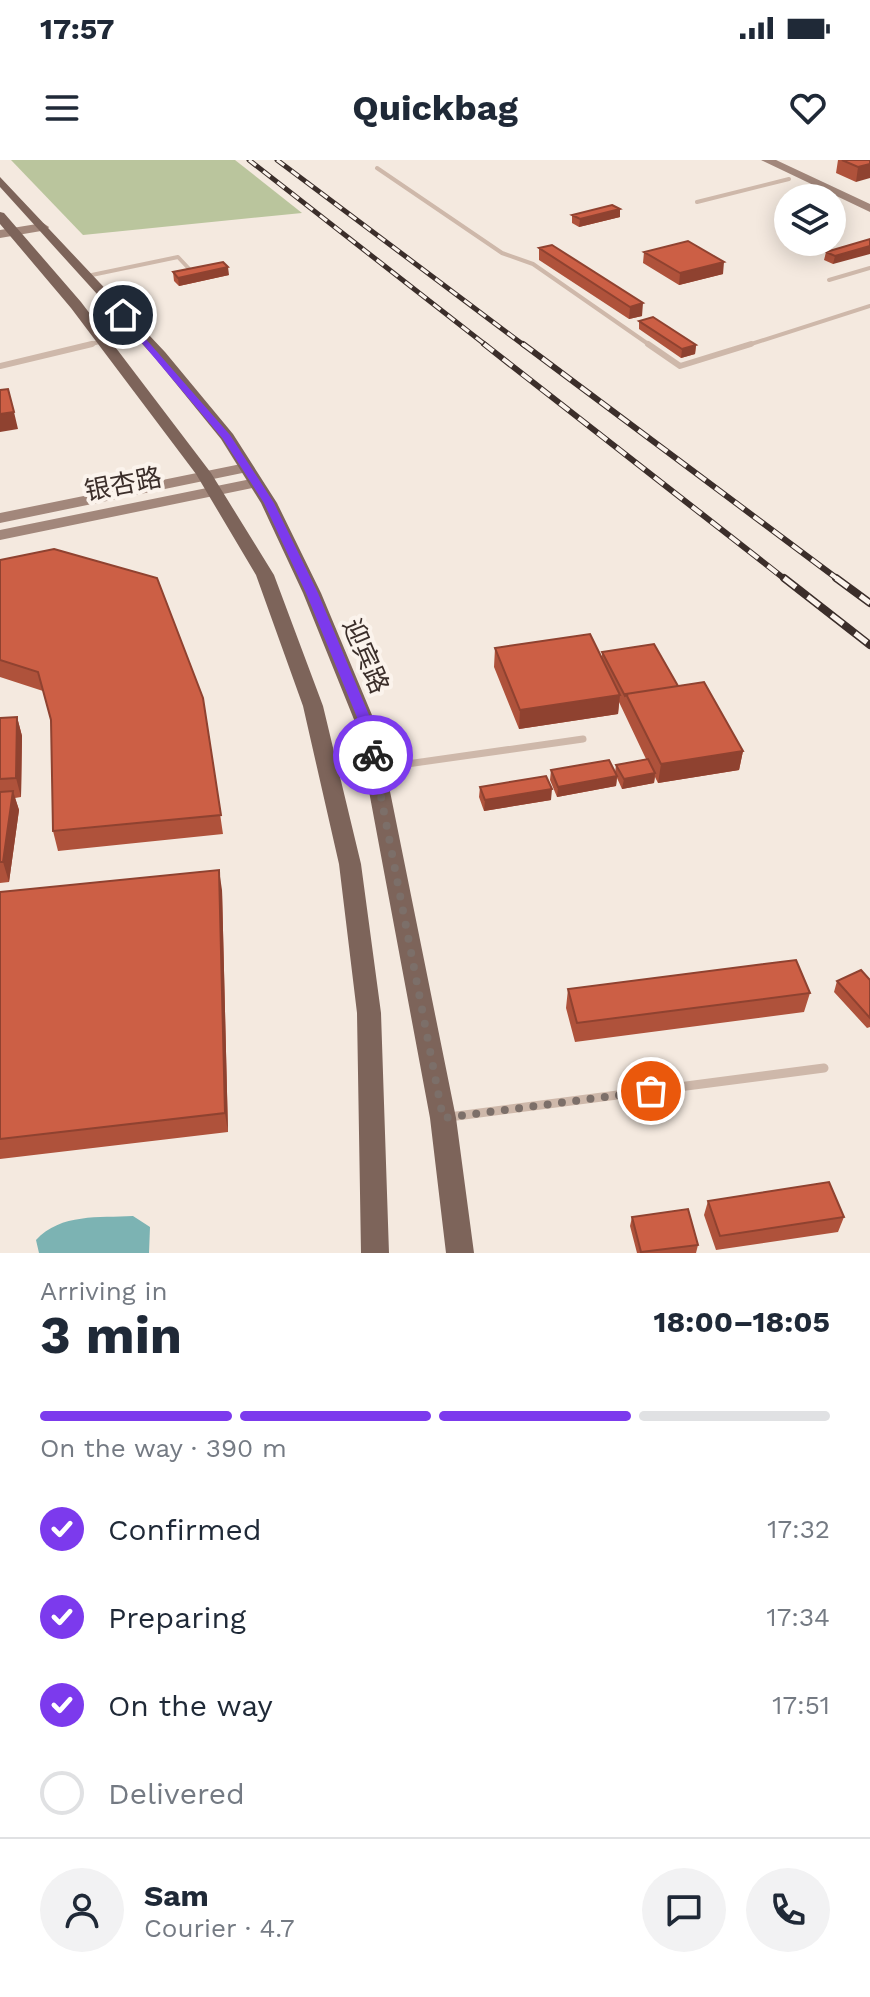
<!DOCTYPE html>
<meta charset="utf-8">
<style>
body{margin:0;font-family:"Work Sans","Noto Sans SC",sans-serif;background:#f2f2f3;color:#1f2937;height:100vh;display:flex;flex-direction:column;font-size:30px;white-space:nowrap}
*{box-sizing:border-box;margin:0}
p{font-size:26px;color:#747a83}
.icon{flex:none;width:44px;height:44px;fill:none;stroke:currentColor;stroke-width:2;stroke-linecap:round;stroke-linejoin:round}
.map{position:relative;height:1093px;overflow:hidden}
.details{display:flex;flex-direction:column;background:#fff;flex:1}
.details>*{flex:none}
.fabs{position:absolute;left:774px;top:24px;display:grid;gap:16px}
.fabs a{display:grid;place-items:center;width:72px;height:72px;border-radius:50%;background:#fff;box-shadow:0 4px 20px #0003;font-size:40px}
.pin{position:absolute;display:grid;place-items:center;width:68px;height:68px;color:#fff;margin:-34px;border:4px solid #fff;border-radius:50%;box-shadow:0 2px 8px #0007}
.courier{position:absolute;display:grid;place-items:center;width:80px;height:80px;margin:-40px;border:6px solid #7c3aed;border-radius:50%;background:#fff;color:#222;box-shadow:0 2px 10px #0007}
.overview em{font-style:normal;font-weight:700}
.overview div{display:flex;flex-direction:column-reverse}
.overview{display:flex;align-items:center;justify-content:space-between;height:136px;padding:0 40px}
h1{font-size:52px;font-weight:700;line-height:60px}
.bar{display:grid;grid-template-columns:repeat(4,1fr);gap:12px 8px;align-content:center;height:96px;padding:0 40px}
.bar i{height:10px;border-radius:6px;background:#e0e1e3}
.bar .active{background:#7c3aed}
.bar p{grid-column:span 4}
.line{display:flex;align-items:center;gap:20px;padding:0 40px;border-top:2px solid #e0e1e3}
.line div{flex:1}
.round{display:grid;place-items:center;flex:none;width:84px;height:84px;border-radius:42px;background:#f2f2f3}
ol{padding:0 40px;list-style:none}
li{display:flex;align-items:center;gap:24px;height:88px}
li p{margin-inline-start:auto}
li .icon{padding:8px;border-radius:50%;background:#7c3aed;color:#fff;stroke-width:4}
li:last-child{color:#747a83}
li i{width:44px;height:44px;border:4px solid #e0e1e3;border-radius:50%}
.status{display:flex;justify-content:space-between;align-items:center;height:56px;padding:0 40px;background:#fff;direction:ltr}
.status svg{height:22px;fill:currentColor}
header{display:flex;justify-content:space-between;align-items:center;height:104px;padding:0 40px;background:#fff;font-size:36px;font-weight:700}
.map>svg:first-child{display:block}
.green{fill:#bac59d}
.water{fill:#7cb3b3}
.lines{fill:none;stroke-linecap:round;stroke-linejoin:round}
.lane-far3{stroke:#ceb8aa;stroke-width:4}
.lane-far2{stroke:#ceb8aa;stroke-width:6}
.lane-far1{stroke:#ceb8aa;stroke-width:7}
.lane{stroke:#ceb8aa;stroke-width:9}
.secondary{fill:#a2877b;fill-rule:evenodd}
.primary{fill:#7d645a;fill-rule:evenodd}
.rail-far2-casing{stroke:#3b2e2a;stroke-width:5}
.rail-far1-casing{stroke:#3b2e2a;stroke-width:6}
.rail-casing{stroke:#3b2e2a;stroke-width:8}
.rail-far2{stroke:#fbf3ec;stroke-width:3;stroke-dasharray:9;stroke-linecap:butt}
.rail-far1{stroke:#fbf3ec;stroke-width:4;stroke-dasharray:12;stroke-linecap:butt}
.rail{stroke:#fbf3ec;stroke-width:5;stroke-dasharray:15;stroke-linecap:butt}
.wall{fill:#af523b}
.shaded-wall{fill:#8f4230}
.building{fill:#cc5f45;stroke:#8f4230;stroke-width:2}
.route{fill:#7c3aed}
.done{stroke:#7c6f69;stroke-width:8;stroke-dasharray:0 14.4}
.labels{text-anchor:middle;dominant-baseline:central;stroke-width:8;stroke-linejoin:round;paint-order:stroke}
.street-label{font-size:26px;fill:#3b2e2a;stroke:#fbf3ec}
</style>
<div class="status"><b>17:57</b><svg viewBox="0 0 49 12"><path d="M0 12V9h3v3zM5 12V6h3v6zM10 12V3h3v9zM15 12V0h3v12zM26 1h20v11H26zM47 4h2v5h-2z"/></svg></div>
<header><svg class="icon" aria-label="menu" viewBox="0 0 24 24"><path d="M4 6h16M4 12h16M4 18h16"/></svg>Quickbag<svg class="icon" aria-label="heart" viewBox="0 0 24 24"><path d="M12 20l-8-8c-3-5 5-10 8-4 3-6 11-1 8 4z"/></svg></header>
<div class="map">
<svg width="870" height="1093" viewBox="0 0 870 1093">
<rect width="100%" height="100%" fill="#f4e9df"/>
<path class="green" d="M11,0H235L302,53L83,75Z"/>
<path class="water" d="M133,1056L150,1067L149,1093H39L36,1080C61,1053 99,1058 133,1056Z"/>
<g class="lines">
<path class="lane-far3" d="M377,8L502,93L533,104L651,186
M697,42L789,19
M87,116L178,97L193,113
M829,120L870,108
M84,186L103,181
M745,186L870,146"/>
<path class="lane-far2" d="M648,184L680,206L751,184
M0,206L92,184"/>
<path class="lane-far1" d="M379,608L583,579"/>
<path class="lane" d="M449,957L824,908"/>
<path class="secondary" d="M761,0H776L870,44V52Z
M43,63L49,67L47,70L0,78V70Z
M246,303L254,308L252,311L0,363V353Z
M256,318L264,323L262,326L0,380V370Z"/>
<path class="primary" d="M0,17L165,192L233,274L277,343L321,433L377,567L456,958L474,1093H446L430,958L357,567L303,433L261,343L221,279L155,198L0,27Z
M0,52L4,53L81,142L211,313L274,415L323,546L361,704L381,853L389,1093H361L357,853L339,704L303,546L256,415L196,314L71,148L0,64Z"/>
<g class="rail-far2-casing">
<path id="rail-far2" d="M249,0L487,186
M277,0L525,186"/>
</g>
<g class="rail-far1-casing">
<path id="rail-far1" d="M484,184L786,420
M523,184L839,420"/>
</g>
<g class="rail-casing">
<path id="rail" d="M784,418L870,485
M836,418L870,443"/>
</g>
<use href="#rail-far2" class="rail-far2"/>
<use href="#rail-far1" class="rail-far1"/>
<use href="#rail" class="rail"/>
</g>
<path class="wall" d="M838,0H870L856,22L836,13Z
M572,55L620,57L579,67L572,63Z
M870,79L833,104L824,100L826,92Z
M552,85L642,156L629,159L539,100V88Z
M644,92L723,114L679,125L643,103Z
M173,112L229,115L179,126L174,121Z
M639,161L696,185L695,194L681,198L639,169Z
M0,400L203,538L223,674L58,691L53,671L51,561L43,531L0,517Z
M495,488L602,497V492L678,526L743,591L739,610L658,623L655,617L654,623L622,629L617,618L616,626L557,637L550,620L551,610L615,613L616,605L646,599L619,542L618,554L519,569L494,507Z
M17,557L22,576L21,637L15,638L19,650L9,722L0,723V558Z
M480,627L551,640L484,651L479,637Z
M222,730L228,972L0,999V732Z
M870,820V867L867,868L834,832L837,821Z
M568,829L810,833L804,852L575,882L566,848Z
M708,1041L844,1057L838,1072L716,1090L704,1055Z
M632,1057L698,1085L696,1093H637L630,1066Z"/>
<path class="shaded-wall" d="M870,4V18L856,22L858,7Z
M620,49V57L579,67L580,59Z
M870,86V94L833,104L835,96Z
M724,102L723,114L679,125L680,113Z
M228,107L229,115L179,126L178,118Z
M643,143L642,156L629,159L630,147Z
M696,185L695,194L681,198L682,189Z
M14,252L18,269L0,272V254Z
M620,535L618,554L519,569L520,550Z
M17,557L22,576L21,637L16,618Z
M743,591L739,610L658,623L661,604Z
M655,613L654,623L622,629L624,619Z
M617,616L616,626L557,637L558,627Z
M552,629L551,640L484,651L485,640Z
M13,631L19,650L9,722L3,702Z
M219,710L222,730L228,972L225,953Z"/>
<path class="building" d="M842,0H870V4L858,7Z
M612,45L620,49L580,59L572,55Z
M870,79V86L835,96L826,92Z
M688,81L724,102L680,113L644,92Z
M552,85L643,143L630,147L539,88Z
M223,102L228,107L178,118L173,112Z
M653,157L696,185L682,189L639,161Z
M8,229L14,252L0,254V230Z
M54,389L157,418L203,538L221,655L53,671L51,560L38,512L0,500V400Z
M590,474L620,535L520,550L495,488Z
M654,484L678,526L626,534L627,535L625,536L602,492Z
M704,522L743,591L661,604L626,534Z
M17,557L16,618L0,619V558Z
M648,599L655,613L624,619L616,605Z
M609,600L617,616L558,627L551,610Z
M546,616L552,629L485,640L480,627Z
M13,631L3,702H0V632Z
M219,710L225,953L0,979V732Z
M796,800L810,833L577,863L568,829Z
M861,810L870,820V858L837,821Z
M829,1022L844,1057L720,1076L708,1041Z
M688,1049L698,1085L641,1092L632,1057Z"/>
<path class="route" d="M123,153L230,275L274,343L318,433L374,567L377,598H368L366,595L361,567L306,433L264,343L223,279L120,157Z"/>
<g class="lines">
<path class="done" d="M373,595L443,958L651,931"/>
</g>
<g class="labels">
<g class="street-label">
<text transform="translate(123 324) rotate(-11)">银杏路</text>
<text transform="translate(366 496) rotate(67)">迎宾路</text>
</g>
</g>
</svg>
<div class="fabs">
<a><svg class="icon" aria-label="layers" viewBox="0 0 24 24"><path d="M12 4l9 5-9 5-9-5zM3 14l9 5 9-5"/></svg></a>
</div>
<div class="pin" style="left:651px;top:931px;background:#ea580c"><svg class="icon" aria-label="bag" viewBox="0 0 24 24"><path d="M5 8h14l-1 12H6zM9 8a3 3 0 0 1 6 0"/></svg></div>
<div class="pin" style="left:123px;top:155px;background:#1f2937"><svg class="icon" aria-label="home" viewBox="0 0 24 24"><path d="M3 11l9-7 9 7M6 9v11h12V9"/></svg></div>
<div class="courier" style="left:373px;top:595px"><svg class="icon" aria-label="bike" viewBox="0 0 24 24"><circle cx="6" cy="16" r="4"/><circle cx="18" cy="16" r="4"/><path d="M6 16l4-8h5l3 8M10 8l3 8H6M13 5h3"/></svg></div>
</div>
<section class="details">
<div class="overview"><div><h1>3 min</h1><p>Arriving in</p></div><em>18:00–18:05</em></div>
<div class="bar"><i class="active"></i><i class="active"></i><i class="active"></i><i></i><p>On the way · 390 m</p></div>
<ol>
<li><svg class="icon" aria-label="check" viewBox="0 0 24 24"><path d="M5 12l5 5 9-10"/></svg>Confirmed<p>17:32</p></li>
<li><svg class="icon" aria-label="check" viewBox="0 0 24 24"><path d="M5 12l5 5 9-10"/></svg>Preparing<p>17:34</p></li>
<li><svg class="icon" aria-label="check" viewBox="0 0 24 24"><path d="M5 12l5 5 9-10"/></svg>On the way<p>17:51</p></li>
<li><i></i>Delivered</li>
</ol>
<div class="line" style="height:144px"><a class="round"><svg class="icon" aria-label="person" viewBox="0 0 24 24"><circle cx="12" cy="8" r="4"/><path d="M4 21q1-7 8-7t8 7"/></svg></a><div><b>Sam</b><p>Courier · 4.7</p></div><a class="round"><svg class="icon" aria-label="chat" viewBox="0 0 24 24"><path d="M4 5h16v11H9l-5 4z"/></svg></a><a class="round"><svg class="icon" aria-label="phone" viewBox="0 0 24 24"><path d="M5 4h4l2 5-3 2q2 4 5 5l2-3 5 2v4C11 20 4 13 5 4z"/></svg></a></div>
</section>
